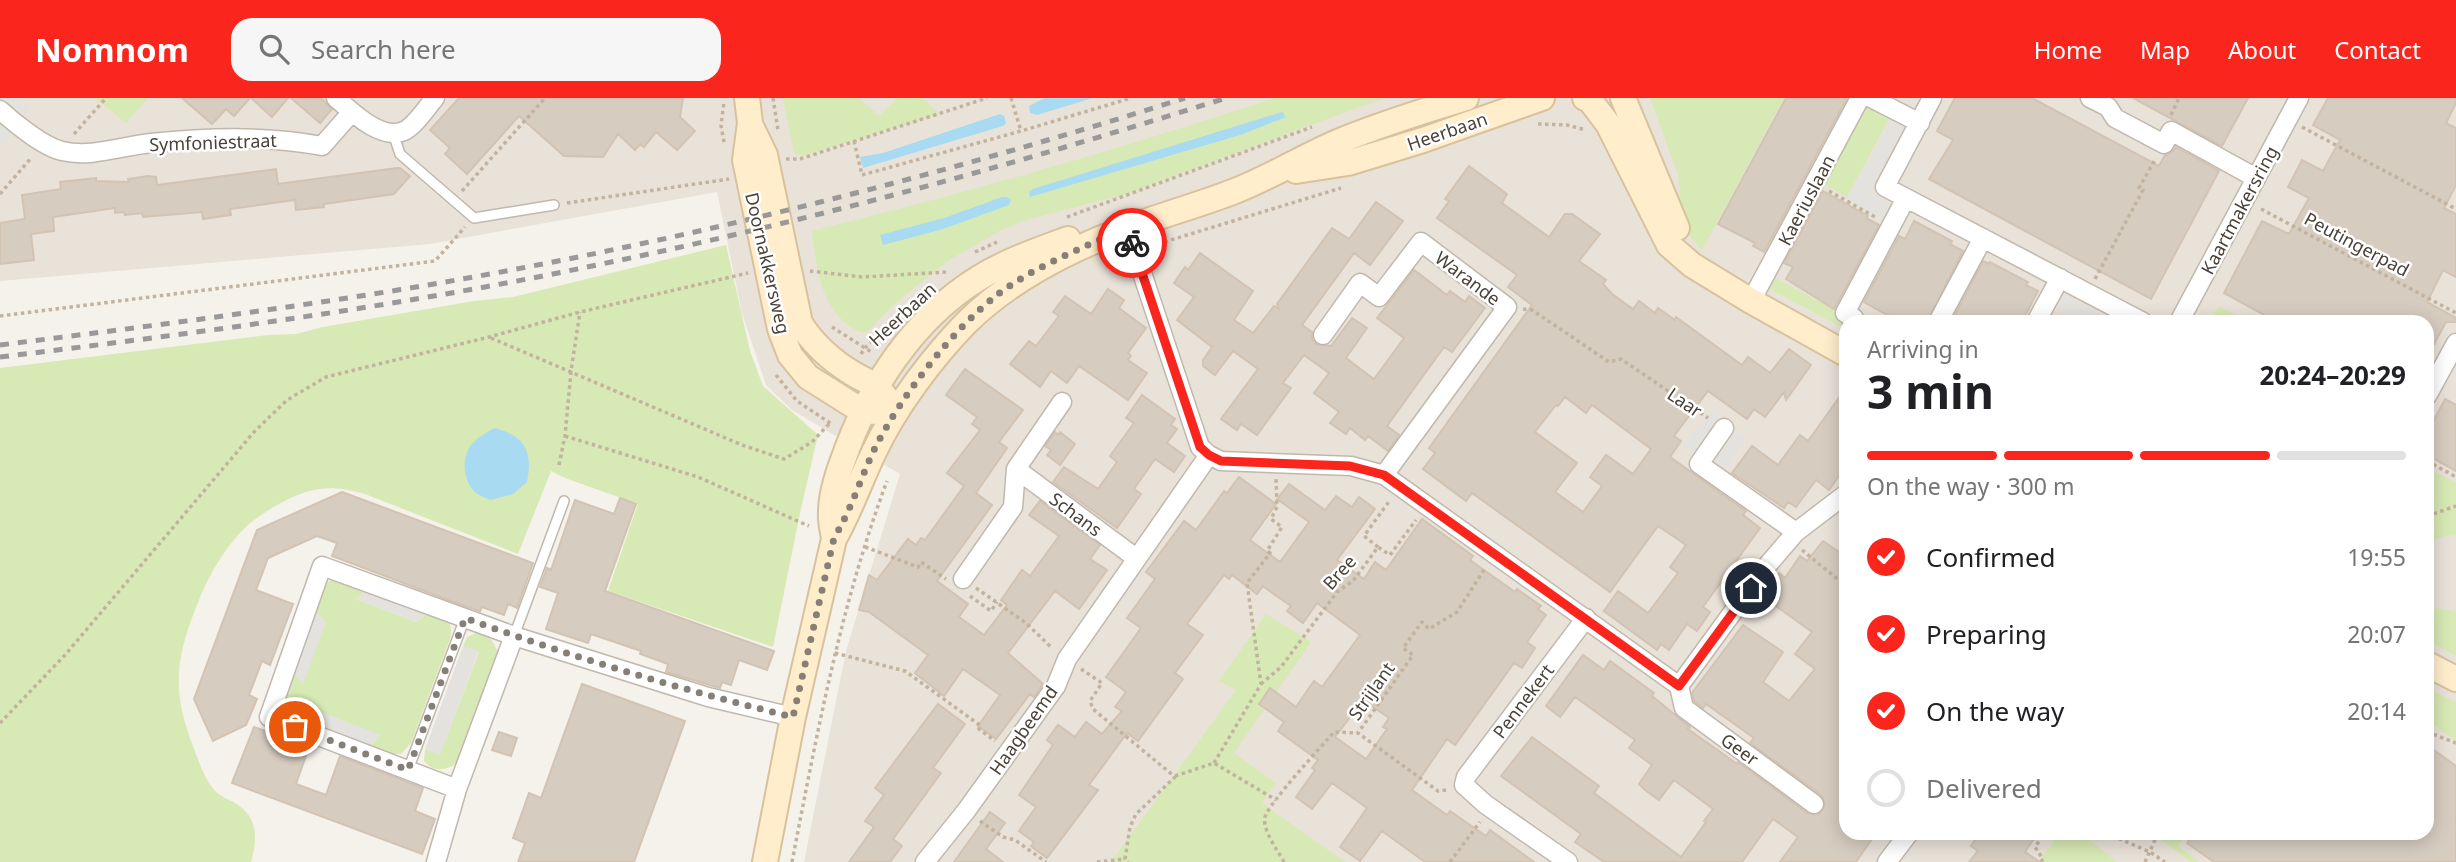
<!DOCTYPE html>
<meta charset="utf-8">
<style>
body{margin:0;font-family:"Noto Sans",sans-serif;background:#f6f6f6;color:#202124;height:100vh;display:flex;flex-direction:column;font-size:26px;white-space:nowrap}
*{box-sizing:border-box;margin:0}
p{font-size:23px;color:#757577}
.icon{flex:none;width:38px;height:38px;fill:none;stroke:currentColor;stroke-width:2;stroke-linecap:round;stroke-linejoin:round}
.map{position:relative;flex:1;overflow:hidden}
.side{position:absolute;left:1839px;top:217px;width:595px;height:525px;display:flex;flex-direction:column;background:#fff;border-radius:21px;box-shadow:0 4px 18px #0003}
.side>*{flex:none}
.pin{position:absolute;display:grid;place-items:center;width:60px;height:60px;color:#fff;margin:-30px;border:4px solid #fff;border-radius:50%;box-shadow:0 2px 7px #0007}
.courier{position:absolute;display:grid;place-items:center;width:70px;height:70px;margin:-35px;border:5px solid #fa261d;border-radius:50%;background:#fff;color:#222;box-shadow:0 2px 9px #0007}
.headline em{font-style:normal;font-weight:700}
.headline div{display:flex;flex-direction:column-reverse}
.headline{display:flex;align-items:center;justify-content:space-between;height:119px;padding:0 28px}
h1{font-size:46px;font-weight:700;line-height:52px}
.bar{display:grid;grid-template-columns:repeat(4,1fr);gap:10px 7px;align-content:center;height:84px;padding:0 28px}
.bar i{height:9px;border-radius:5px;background:#e0e0e0}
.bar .selected{background:#fa261d}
.bar p{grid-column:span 4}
ol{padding:0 28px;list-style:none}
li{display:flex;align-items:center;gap:21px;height:77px}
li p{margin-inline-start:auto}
li .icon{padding:7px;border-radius:50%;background:#fa261d;color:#fff;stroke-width:4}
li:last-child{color:#757577}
li i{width:38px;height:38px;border:4px solid #e0e0e0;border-radius:50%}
header{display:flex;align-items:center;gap:42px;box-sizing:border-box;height:98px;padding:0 35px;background:#fa261d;color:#fff}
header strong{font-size:33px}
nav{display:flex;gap:38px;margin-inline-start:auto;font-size:24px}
.search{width:490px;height:63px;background:#f6f6f6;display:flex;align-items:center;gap:18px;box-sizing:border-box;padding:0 24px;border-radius:21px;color:#757577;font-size:26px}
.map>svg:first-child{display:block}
.residential{fill:#e9e2d9;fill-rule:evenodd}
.green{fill:#d7e9b4}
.parking{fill:#e4e2df}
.water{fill:#a8dbf1}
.building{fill:#d7ccc0;stroke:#d2c3b3;stroke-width:2;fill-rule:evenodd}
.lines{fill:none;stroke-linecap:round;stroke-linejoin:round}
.lane-casing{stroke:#c1b8ad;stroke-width:12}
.street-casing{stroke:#c1b8ad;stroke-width:21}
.secondary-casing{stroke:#d8c29d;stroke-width:28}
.path{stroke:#c3b29e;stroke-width:3.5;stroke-dasharray:3.5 3.5;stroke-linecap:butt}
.lane{stroke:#fff;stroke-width:9}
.street{stroke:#fff;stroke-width:18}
.secondary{stroke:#ffedcc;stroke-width:24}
.rail{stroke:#999;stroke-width:5;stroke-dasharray:9 9;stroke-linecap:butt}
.done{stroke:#867f77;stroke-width:7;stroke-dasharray:0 12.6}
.route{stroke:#fa261d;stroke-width:9}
.labels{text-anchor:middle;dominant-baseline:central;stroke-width:5;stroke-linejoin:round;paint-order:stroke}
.street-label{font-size:18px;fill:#4a4138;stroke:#fff}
</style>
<header>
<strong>Nomnom</strong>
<div class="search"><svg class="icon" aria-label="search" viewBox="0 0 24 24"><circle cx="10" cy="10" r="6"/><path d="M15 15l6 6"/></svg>Search here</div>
<nav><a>Home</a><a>Map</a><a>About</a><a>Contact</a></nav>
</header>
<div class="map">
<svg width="2456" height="764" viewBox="0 0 2456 764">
<rect width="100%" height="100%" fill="#f5f1eb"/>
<path class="residential" d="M0,0H2456V764H804L846,553L900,376L792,312L766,287L742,215L717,94L430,146L0,183ZM1846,224H2427V735H1846Z"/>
<path class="green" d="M95,0H148L126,25Z
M783,0H859L879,18L897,0H922L940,16L802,58L794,55Z
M1275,0H1384L1123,97L1029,121L1003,131L948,163L899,202L867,234C859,235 853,231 847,226C819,204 816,165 812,133C968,95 1122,50 1275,0Z
M1650,0H1784L1702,152L1698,149L1682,126L1678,76Z
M1869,3L1892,15L1847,99L1823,86Z
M726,147L750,253L763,288L818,337L800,415L773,549L608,493L638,406L565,380L551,373L518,456L365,396C323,383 298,393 261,417C233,435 211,472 199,502C175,560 171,592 194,651C199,664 205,682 215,693C221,699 231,702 238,707C259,721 257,743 251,764H0V270L268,237L296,236L323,229L474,203L513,199Z
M1774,179L1847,219L1846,229L1843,230L1768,190Z
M2219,208L2249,224H2210Z
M2427,370L2456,385V437L2445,438L2427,445Z
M334,480L369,490L356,501L417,524L430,513C443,519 453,522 451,538L411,645L401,656H388L369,649L381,637C361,634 289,630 283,610C280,600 288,582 291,573L303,585C307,560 309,492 334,480Z
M2438,510L2456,514V558L2427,542V514Z
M1266,516L1311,544L1234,655L1276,685L1262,705L1345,764H1111L1236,592L1219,583Z
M478,534L491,541L499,556L461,662C449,672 435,676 424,663L425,651L440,656L479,554L463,548L467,539Z
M2427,590L2456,604V643L2427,622Z
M2059,735H2081L2117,764H2039Z
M2161,735H2186L2178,748L2199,764H2191L2158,740Z"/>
<path class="parking" d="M0,0H20L31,10L3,46L0,44Z
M1895,16L1907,23L1870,94L1895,108L1887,124L1847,101Z
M2058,193L2115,224H2085L2051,206Z
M1710,314L1746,341L1723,374L1684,347Z
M369,490L430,513L417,524L356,501Z
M314,512L326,524L303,586L291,573Z
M463,548L479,553L440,657L425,651Z
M321,614L381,637L369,649L307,626Z"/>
<path class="water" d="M1045,0H1093L1037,17L1030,15L1029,8Z
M1282,14L1286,19L1240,37L1030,99L1029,94L1033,91Z
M1000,16L1004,18L1006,25L1003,28L863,70L860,59L883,55Z
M1002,99H1007L1011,102L1009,107L943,131L883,147L880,137L944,120Z
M494,330C526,338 533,354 527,384L513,396L491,402C486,400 480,398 476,395C463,384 461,360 471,347C477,340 486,335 494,330Z"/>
<path class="building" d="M182,0H250L234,18L226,11L212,26Z
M251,0H288L272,19Z
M291,0H321L332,11L320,25Z
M459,0H683L680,19L695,33L677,52L656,34L644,49L640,46L635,52L618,36L603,59L564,58L519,18L467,76L445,56L450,50L430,32Z
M1786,0H1847L1764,154L1753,148L1755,145L1718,126Z
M1955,0H2032L2159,68L2165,57L2171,55L2176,49L2219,73L2151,201L1929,81L1953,42L1937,33Z
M2133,0H2248L2222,48Z
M2328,0H2456V5L2446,25L2456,30V87L2444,110L2456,116V179L2443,172L2427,204L2456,220V224H2446L2427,259V224H2277L2224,195L2262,123L2289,136L2309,100L2288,89L2302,62L2323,73L2340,42L2313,27Z
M1469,68L1507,96L1502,105L1549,139L1565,116H1572L1600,136L1579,163L1606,182L1603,186L1612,196L1633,211L1639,203L1655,215L1658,210L1675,222L1676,219L1742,267L1748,259L1770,275L1789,251L1811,267L1786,302L1784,294L1765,319L1754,311L1747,321L1708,293L1674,338L1681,343L1670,359L1746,413L1743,417L1760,430L1703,509L1710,514L1697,533L1687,526L1669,552L1661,546L1657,552L1604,513L1618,493L1648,515L1678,475L1670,469L1686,447L1658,428L1610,494L1472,395L1466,403L1423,371L1435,355L1429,350L1532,207L1508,189L1517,177L1437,120L1449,103L1445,101ZM1565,299L1586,315L1592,307L1651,351L1633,376L1606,357L1590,379L1602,388L1583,414L1555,394L1577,365L1535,334L1556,307L1558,308Z
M397,70H400L410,78L394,96L324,106V109L296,112L295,102L230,111L231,117L203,121L202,114L143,119L142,115L125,117L124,114L115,115V110L53,119L54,133L31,136L34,162L0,166V125L25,121L22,97L61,91L60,84L96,80V83L129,84L128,81L148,78L156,79L157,87L276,71L278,86Z
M1823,93L1868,118L1866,120L1879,127L1834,211L1786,181L1793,169L1784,165Z
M1376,104L1403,123L1370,167L1354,155L1302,227L1312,234V241L1316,246L1331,248L1352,220L1367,230L1346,260L1374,281L1404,240L1377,220L1414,172L1447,197L1450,193L1465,204L1469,198L1485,210L1452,254L1444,249L1387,328L1399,337L1388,353L1368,338L1365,342L1350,330L1346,336L1330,325L1339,314L1314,295L1329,275L1304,257L1283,285L1291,290L1257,337L1241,326L1237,332L1221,321L1258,271L1233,253L1215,277L1203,268V262L1212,249L1177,222L1194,199L1174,185L1185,169L1188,172L1200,155L1253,193L1234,222L1253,235L1274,208L1279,211L1277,206L1332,130L1349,141Z
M1914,123L1952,143L1950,146L1963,153L1927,224H1900L1864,204L1899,138L1905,141Z
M1983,163L1989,166L1990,164L2028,184L2026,187L2038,193L2022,224H1951Z
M1108,191L1124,202L1119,210L1146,230L1128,255L1131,258L1128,262L1147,275L1128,302L1079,268L1067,285L1051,273L1040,289L1010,266L1029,243L1036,248L1059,218L1053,214L1065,198L1091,216Z
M965,271L1023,312L999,344L1007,350L976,395L992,407L937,483L968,506L959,519L984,537L1007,507L1001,502L1022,472L1030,478L1059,438L1029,417L1040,403L1100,447L1090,461L1107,472L1079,511L1055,493L1008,555L1043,586L1034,599L1030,596L996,641L978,628L1000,597L963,571L944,598L915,575L928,557L869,514L859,512L869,477L877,482L908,441L916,447L921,440L925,442L964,388L947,375L980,332L972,326L977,319L946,297Z
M1846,290V368L1829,392L1816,382L1796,409L1788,404L1784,410L1732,375L1752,348L1778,367L1800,337L1808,343Z
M1142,297L1175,321L1171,327L1177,331L1167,345L1185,358L1174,374L1155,361L1134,391L1141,396L1117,430L1053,384L1064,369L1098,391L1117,364L1110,358L1134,325L1126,320Z
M2445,301L2456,307V373L2427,357V335Z
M1055,334L1058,337L1060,334L1075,346L1060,367L1047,357L1051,352L1045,348Z
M1239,379L1276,406L1250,442L1280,464L1309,424L1277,401L1289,386L1325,412L1336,398L1352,409L1359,399L1375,411L1337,462L1364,481L1375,464L1386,472L1422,421L1473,458L1470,462L1515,494L1517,491L1541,508L1538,511L1546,517L1527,544L1535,550L1522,570L1514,565L1455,647L1447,641L1412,692L1447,717L1450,713L1486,738L1490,732L1534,764H1425L1382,733L1360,763L1340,749L1367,710L1332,685L1312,711L1296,699L1315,672L1312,670L1318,662L1278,633L1284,624L1259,606L1270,590L1296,609L1314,583L1322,589L1360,537L1317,505L1303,525L1287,513L1291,508L1275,497L1263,488L1257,496L1232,477L1229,481L1224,477L1187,526L1203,537L1175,575L1183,581L1138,643L1127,635L1089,687L1098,692L1047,760L1031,748L1034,744L1019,733L1036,709L1019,697L1053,647L1047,642L1058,627L1075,639L1086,624L1102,636L1122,613L1115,609L1126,594L1106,579L1141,530L1127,520L1155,481L1146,474L1184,423L1196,432L1224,393L1227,395ZM1363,602L1389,620L1383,629L1387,631L1366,661L1335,639Z
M342,394L533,465L517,510L508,506L504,517L482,509L480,513L451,503L332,458L337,445L317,438L268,460L256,492L293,506L270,567L262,563L249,597L257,601L246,627L213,643L194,601L257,432Z
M620,400L636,406L605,493L774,553L767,572L739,562L731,587L722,584L720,590L666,574L668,566L640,556L641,553L591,536L588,545L546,531L558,495L540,489L547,470L551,472L575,402L614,416Z
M1823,443L1846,459V735H1876L1856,764H1780L1798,739L1773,721L1742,764H1604L1575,744L1581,736L1501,678L1532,639L1599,688L1594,695L1681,759L1706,724L1704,723L1713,711L1674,682L1659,702L1645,692L1639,686L1652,667L1629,650L1635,642L1575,599L1560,619L1546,608L1583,557L1604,572L1610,563L1654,595L1652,598L1690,629L1688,631L1737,666L1738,664L1807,715L1819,716L1825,707L1821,697L1750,645L1754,640L1740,630L1706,606L1703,610L1694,603L1692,595L1743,527L1783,554L1763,584L1789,603L1815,571L1795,556L1812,534L1762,498L1779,475L1785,480L1800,458L1807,463Z
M582,586L685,623L634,764H518L525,745L513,740L529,695L541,700Z
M938,606L965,626L933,670L941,675L893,741L902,748L890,764H849L874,729L865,723L884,697L875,690Z
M254,629L300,646L298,652L307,655L296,686L326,697L340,658L423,690L415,713L435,721L422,756L232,685Z
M499,634L517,640L511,658L492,652Z
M2427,647L2456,668V764H2214L2187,745L2194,735H2427Z
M990,714L1005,725L986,751L1003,764H954Z
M1980,735H2038L2025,754L2040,764H1969L1978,753L1971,748Z"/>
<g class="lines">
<g class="lane-casing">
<path id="lane" d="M393,35L400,56L474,120L554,107
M514,538L564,403
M408,672L465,520"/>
</g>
<g class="street-casing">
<path id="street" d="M336,0C352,14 381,43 404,33C415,28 427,9 435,0
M1871,0L1920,25
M1932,0L1885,89L2143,224
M2090,0L2108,9L2115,20L2164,46L2171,33L2256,80
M0,12C14,25 44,49 62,53C92,60 121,48 151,45C208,39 266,37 322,48L352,14
M1127,130L1200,349L1209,357L1221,363L1351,368L1384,377L1679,588L1765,470L1796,434L1846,396
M1751,203L1860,0
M1852,224L1854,220L1845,215L1906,100
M1938,224L1983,140
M2036,224L2060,180
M2179,224L2299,0
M1323,237L1360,185L1379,199L1421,144L1507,209L1384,377
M2427,298L2456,245
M1724,330L1699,366L1796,434
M1016,371L1136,460
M963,481L1013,409L1016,371L1062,304
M1679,588L1684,610L1814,706
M457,691L269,619L322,468L514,538
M436,764L457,691L514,538L708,599L793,619
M925,764L966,713L1056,588L1067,561L1209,357
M1568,764L1485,706L1464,687L1466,679L1586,520
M1887,764L1909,735"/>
</g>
<g class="secondary-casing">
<path id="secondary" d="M747,0L750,25L745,62L780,231L790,257L808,279L862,313L878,314
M1585,0L1589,1L1608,26L1669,147L1692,167L1751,203L1846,256
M1623,0L1677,130
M750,26L765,57L800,225C813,246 831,262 852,275C870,286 874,283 887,301
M1296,73L1348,65L1423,42L1542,0
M834,441C833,432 830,423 831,414C831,397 837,378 843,362C868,290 914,220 979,180C1006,163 1038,152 1068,141
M2427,566L2456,581
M765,764L793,619L834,441C850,413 860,383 874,354C895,309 932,260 966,225C1007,184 1066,153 1120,133C1157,118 1197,108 1235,93C1271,79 1304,58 1340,43C1381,26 1423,13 1466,0"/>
</g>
<path class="path" d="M773,0L778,32
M1011,0L1021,33
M2171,17L2179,0
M1538,26L1567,27L1586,32
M2302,29L2456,111
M74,36L106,0
M854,43L862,77L1021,33L1131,0
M724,44L721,28L724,4
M786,61H800L987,0
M462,93L545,0
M1829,93L1877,120
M0,96L32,59
M567,105L729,81
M2261,111L2456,215
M1067,119L1312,29
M1151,148L1341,90
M975,154L997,144
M810,173L862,179L947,174
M2095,181L2143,92L2139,90L2156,60
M1523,211L1532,212L1609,264L1621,261L1708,320
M0,218L435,163L465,129
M832,229L873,255
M491,240L742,347L784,361L812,344L830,325
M861,256L865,250L909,207
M776,277L797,303L833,327
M565,338L698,379L809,428
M2427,363L2456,379
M559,367L565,338L571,273L580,214
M2427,418L2456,408
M865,449L918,469L921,464L946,481
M1378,449L1364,438L1390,402
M1802,452L1846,488
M976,490L1026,525L1052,550
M1846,494L1844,501L1846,503
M970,498L991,513L997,504
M835,555L905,573L981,628L979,631L995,643
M1081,571L1102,585L1090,603L1093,611L1175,679L1136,716L1130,729L1125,761L1128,764
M1261,586L1281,569L1337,494L1353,483L1378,449L1390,457L1416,422
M0,625L65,557L254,334L287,302L326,279L489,239L580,214L748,175
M2427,634L2456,645
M1214,665L1261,586L1247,485L1270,455L1267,453L1282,429L1271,421L1277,409L1276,381
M1175,678L1214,665L1276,702
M1446,692L1438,693L1358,635L1413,557L1403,550L1422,524L1429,531L1457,514L1484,472
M980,723L1003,739L1015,742L1046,764
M2106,735L2150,754L2165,764
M792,764C817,635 841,506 887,383
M1097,764L1125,761
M1284,764C1278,753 1262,732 1265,719C1269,705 1321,649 1334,634L1358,635
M1450,764L1480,724
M2041,764L2043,761L2035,749L2045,735
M2145,764L2158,735"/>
<use href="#lane" class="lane"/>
<use href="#street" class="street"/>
<use href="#secondary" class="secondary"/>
<path class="rail" d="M0,247C143,229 286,211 428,187C685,143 937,79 1185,0
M0,259C198,235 396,209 592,168C807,124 1017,66 1226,0"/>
</g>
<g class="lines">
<path class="done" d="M295,629L408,672L465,520C572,559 682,592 793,619L834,440C851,412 860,382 874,352C900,300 950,234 997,197C1033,169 1079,152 1120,132L1127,130L1132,145"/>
<path class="route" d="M1132,145L1200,349L1209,357L1221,363L1350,368L1384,377L1679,588L1751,490"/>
</g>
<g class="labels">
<g class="street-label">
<text transform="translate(1447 33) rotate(-19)">Heerbaan</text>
<text transform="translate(213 44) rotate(-2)">Symfoniestraat</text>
<text transform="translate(1806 102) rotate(-62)">Kaeriuslaan</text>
<text transform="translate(2239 112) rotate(-62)">Kaartmakersring</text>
<text transform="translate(2357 146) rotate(28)">Peutingerpad</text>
<text transform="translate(768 165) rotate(77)">Doornakkersweg</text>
<text transform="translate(1468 180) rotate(37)">Warande</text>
<text transform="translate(902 216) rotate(-43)">Heerbaan</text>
<text transform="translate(1685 304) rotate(34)">Laar</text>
<text transform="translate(1076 416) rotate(37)">Schans</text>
<text transform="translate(1339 474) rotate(-48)">Bree</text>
<text transform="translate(1371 593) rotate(-55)">Strijlant</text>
<text transform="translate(1523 603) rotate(-53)">Pennekert</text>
<text transform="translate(1023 632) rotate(-55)">Haagbeemd</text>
<text transform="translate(1740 651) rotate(36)">Geer</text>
</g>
</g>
</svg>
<div class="pin" style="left:295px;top:629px;background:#ea580c"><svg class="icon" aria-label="bag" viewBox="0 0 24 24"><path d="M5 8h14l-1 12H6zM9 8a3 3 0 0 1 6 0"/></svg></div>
<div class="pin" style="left:1751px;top:490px;background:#1f2937"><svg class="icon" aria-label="home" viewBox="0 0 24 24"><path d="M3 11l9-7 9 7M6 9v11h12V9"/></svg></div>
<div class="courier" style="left:1132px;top:145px"><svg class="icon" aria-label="bike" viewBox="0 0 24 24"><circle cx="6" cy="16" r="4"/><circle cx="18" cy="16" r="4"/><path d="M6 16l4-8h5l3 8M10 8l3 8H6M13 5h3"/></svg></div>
<section class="side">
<div class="headline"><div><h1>3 min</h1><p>Arriving in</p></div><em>20:24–20:29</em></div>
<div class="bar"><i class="selected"></i><i class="selected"></i><i class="selected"></i><i></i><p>On the way · 300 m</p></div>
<ol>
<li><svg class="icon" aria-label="check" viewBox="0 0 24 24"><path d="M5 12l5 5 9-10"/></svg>Confirmed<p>19:55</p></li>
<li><svg class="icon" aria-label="check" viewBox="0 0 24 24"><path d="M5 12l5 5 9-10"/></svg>Preparing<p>20:07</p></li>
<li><svg class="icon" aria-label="check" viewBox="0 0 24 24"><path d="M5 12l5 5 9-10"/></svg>On the way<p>20:14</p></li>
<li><i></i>Delivered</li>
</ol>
</section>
</div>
